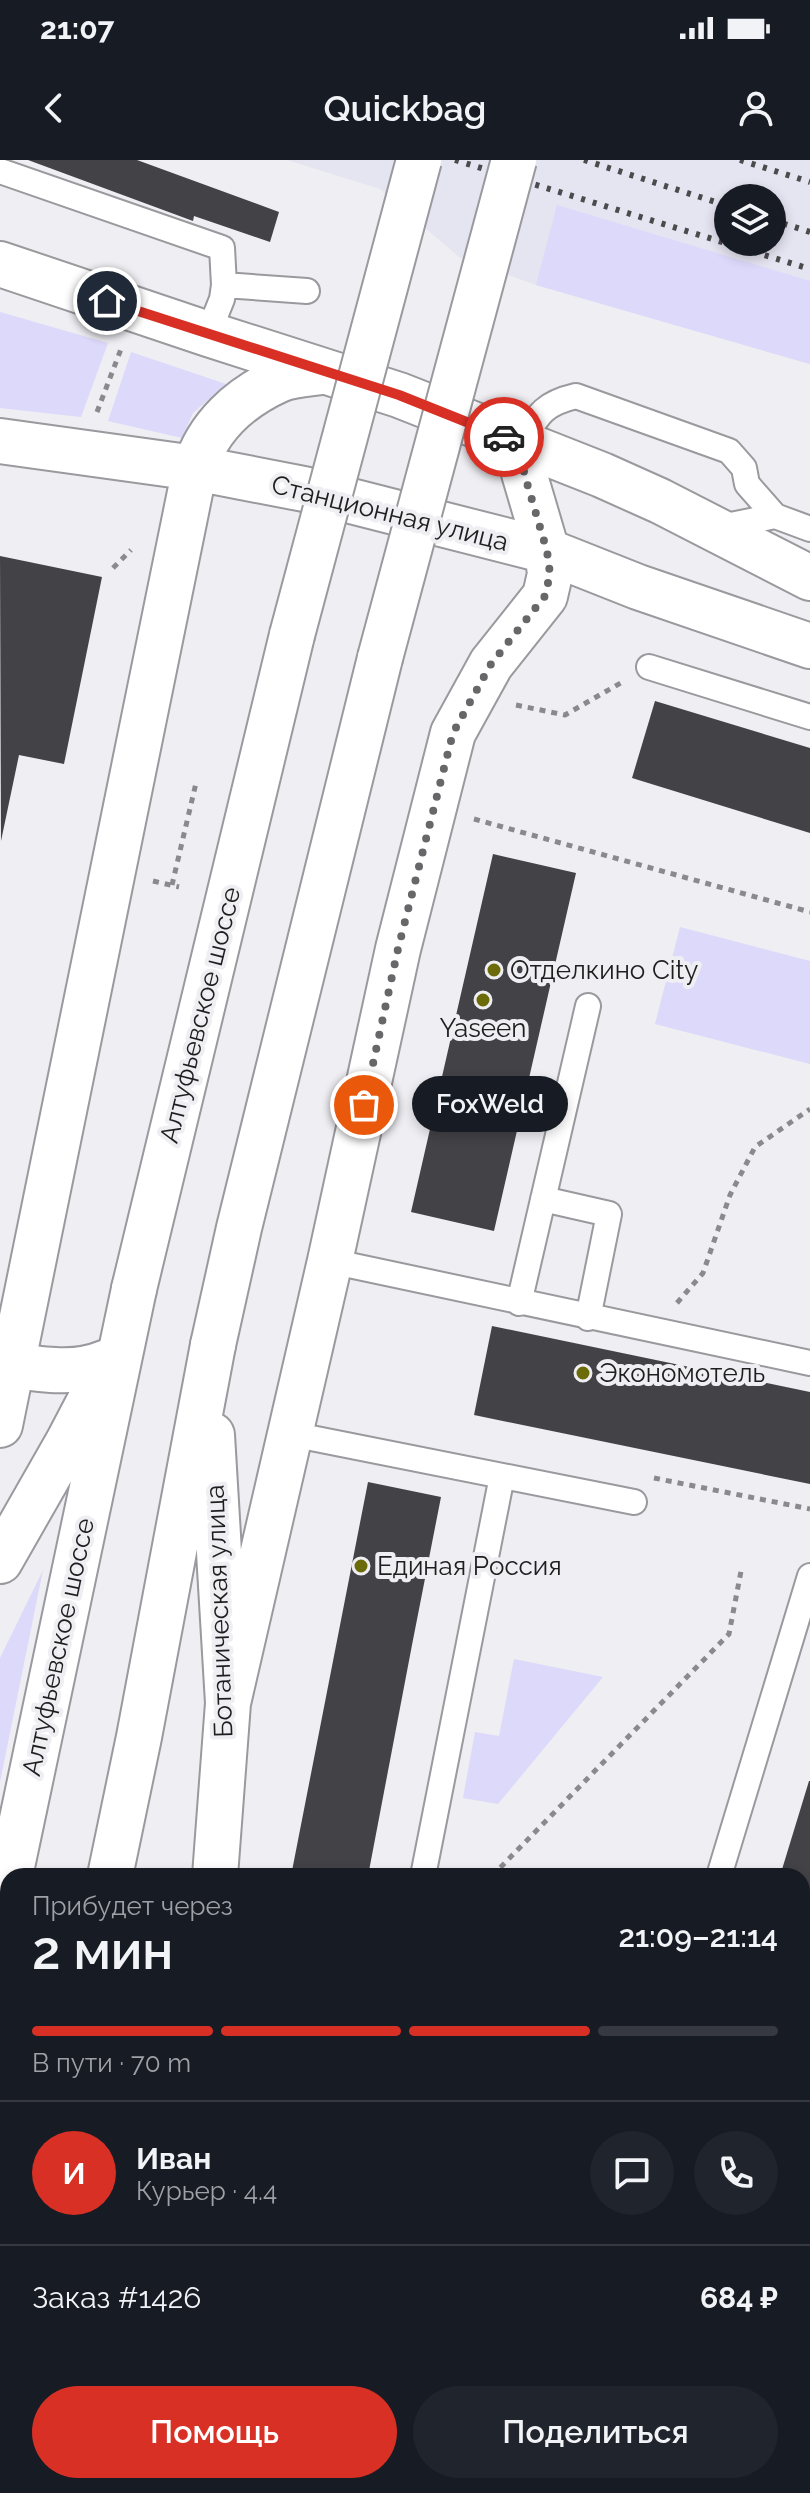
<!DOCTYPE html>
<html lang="ru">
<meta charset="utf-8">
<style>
body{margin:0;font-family:Raleway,sans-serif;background:#20242c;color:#f1f3f6;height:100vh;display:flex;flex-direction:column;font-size:30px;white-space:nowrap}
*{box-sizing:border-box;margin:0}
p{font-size:26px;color:#9ea1a6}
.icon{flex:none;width:44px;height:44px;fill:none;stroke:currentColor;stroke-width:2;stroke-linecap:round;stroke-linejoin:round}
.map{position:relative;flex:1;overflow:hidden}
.details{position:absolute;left:0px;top:1708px;width:810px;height:626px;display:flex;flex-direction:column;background:#171b24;border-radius:24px 24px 0 0;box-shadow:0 4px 12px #0003}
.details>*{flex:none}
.fabs{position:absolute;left:714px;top:24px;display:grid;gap:16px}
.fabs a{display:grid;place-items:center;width:72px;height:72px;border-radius:50%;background:#171b24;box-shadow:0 4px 12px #0003;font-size:40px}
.pin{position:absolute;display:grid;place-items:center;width:68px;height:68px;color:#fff;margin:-34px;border:4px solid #fff;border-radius:50%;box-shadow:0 2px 8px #0007}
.courier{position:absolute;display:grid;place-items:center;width:80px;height:80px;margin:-40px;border:6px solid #d93025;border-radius:50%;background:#fff;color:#222;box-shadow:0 2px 10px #0007}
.bubble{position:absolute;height:56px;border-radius:28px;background:#171b24;box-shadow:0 4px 12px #0003;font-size:26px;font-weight:600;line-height:56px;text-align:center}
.summary em{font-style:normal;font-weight:600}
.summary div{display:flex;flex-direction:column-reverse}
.summary{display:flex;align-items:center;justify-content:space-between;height:136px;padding:0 32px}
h1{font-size:52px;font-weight:600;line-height:60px}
.bar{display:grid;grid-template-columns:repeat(4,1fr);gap:12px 8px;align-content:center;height:96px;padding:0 32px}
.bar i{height:10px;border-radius:6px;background:#363941}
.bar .active{background:#d93025}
.bar p{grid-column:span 4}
.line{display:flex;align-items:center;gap:20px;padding:0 32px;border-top:2px solid #363941}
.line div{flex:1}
.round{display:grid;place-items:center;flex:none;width:84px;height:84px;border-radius:42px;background:#20242c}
.cta{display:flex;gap:16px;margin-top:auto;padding:16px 32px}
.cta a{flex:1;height:92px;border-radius:48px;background:#d93025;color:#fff;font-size:32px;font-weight:600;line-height:92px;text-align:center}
.cta a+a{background:#20242c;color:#f1f3f6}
.status{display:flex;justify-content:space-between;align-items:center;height:56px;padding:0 40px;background:#171b24;direction:ltr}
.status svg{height:22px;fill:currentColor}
header{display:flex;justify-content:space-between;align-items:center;height:104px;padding:0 32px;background:#171b24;font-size:36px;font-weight:600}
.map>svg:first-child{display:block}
.built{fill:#e5e4f1;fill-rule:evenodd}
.green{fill:#dcd9fa}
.building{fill:#434247}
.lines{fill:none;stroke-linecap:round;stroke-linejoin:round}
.lane-casing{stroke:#99999e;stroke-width:28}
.street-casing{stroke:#99999e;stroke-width:48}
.secondary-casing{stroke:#99999e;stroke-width:48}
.primary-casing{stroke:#99999e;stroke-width:48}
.path{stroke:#8a8a8d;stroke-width:5;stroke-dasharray:6 6;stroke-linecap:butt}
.lane{stroke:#fff;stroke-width:24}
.street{stroke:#fff;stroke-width:44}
.secondary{stroke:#fff;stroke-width:44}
.primary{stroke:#fff;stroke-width:44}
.rail{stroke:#4b4b4d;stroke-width:6;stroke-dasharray:4 8;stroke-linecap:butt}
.primary-bridge-casing{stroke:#99999e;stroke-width:48;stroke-linecap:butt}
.primary-bridge{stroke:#fff;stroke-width:44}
.done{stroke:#676769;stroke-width:8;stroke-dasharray:0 14.4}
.route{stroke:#d93025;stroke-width:10}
.poi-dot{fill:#6c6b0a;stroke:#eeeef3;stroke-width:3}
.labels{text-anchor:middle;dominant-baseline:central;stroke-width:8;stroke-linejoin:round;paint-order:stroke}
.street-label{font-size:26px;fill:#1e1e1f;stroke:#eeeef3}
.poi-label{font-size:26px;fill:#1e1e1f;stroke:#eeeef3;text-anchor:start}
</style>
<div class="status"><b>21:07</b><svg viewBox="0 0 49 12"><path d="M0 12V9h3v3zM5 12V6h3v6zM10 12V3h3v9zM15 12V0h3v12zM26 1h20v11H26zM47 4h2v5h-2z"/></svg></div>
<header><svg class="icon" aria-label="back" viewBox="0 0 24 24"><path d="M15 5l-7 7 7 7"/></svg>Quickbag<svg class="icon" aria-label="person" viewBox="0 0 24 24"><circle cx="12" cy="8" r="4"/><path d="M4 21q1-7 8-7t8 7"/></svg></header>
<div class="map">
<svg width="810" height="2333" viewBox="0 0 810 2333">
<rect width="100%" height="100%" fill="#eeeef3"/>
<path class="built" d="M287,0H810V204L536,125L459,97L380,29ZM728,38H772V82H728Z"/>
<path class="green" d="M557,45L810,121V204L536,125Z
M0,152L108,183L81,257L0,248Z
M131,192L226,224L193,253L182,278L108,261Z
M680,767L810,801V904L655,864Z
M43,1410L0,1622V1498Z
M514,1499L603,1517L498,1644L463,1638L475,1572L499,1576Z
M810,2139V2333H739L742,2326H802V2157Z
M26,2326H175V2333H24Z
M272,2326H505L514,2333H276Z"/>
<path class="building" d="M28,0H137L279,52L270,82L194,56L193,61Z
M0,396L102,417L64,604L19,595L1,681Z
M655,541L810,588V673L632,618Z
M493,694L576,713L494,1071L411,1052Z
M492,1166L810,1232V1324L474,1255Z
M368,1322L441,1337L412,1485L368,1716H291Z
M809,1621H810V1843L802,1841V1716H780Z"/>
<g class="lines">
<g class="lane-casing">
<path id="lane" d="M0,11L222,88L224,125L222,139L208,174
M224,125L307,131
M521,284C538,255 542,244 576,236L729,291L744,308L747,324L775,356
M716,368L775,356L810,369
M649,507L810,557
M543,1039L609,1054L588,1158
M330,1101L810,1203
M519,1143L588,846
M291,1274L634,1342
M423,1716L502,1316
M719,1716L810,1416"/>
</g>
<g class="street-casing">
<path id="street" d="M0,1204C38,1208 71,1217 107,1202"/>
</g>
<g class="secondary-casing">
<path id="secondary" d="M0,104L208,174L399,235L602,315L660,341L810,418
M0,281L195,308L304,329L547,391L638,427L810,486
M0,1265L195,308C208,267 239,238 279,220C291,215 308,214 322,212
M212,1275L228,1543L215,1716
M0,1401L68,1282L100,1221
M228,1543L330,1101L398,789L453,573L491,504L545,436L550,414L547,391L524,313L523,284
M10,1716L134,1129
M110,1716L139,1577L213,1185
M0,1763L8,1724
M802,1998L810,1976
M0,2252L8,2213
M197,2333V2326
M667,2333L671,2326"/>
</g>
<g class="primary-casing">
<path id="primary" d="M134,1129L292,475
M213,1185L239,1068L380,498"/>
</g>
<path class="path" d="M97,252L121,189
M113,408L131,390
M516,545L565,555L624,521
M474,659L810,752
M153,721L179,727
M172,725L196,623
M677,1143L703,1113L730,1035L755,987L810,949
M654,1318L810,1349
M492,1716L729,1474L742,1406
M802,1855L810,1857"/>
<use href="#lane" class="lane"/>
<use href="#street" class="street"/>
<use href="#secondary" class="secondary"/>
<use href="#primary" class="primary"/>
<path class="rail" d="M455,0L810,109
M584,0L728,46
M740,0L810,22
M772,60L810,72"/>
<g class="primary-bridge-casing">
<path id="primary-bridge" d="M292,475L419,0
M380,498L514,0"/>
</g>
<use href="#primary-bridge" class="primary-bridge"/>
</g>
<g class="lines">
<path class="done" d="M364,945L398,789L453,573L491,504L545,436L550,414L547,391L524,313L523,284L504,277"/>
<path class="route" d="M107,141L399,235L504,277"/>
</g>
<g class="poi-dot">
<circle cx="494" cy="810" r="8"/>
<circle cx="483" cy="840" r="8"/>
<circle cx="583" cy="1213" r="8"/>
<circle cx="361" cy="1406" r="8"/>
</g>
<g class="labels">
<g class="street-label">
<text transform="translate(390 353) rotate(14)">Станционная улица</text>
<text transform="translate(200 855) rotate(-76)">Алтуфьевское шоссе</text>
<text transform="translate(219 1451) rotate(-92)">Ботаническая улица</text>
<text transform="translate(58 1487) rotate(-78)">Алтуфьевское шоссе</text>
</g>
<g class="poi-label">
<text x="510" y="810">Отделкино City</text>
<text x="483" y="868" text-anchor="middle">Yaseen</text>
<text x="599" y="1213">Экономотель</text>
<text x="377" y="1406">Единая Россия</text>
</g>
</g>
</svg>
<div class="fabs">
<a><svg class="icon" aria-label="layers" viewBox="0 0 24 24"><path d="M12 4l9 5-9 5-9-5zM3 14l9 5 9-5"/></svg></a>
</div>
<div class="pin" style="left:364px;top:945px;background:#ea580c"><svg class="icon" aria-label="bag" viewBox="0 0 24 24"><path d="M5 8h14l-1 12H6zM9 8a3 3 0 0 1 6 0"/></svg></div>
<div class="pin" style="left:107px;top:141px;background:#1f2937"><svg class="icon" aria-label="home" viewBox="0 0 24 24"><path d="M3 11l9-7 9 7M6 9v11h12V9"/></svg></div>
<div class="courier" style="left:504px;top:277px"><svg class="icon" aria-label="car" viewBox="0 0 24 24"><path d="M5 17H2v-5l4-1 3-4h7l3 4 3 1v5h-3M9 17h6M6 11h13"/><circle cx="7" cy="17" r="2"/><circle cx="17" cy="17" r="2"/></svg></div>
<div class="bubble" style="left:412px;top:916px;width:156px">FoxWeld</div>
<section class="details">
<div class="summary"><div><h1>2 мин</h1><p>Прибудет через</p></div><em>21:09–21:14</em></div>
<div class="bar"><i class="active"></i><i class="active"></i><i class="active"></i><i></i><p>В пути · 70 m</p></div>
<div class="line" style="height:144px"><b class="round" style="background:#d93025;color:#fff">И</b><div><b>Иван</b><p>Курьер · 4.4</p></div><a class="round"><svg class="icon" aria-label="chat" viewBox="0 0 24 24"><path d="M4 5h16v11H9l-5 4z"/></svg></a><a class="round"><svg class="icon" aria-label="phone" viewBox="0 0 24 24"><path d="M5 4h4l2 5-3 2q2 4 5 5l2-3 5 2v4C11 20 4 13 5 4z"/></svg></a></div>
<div class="line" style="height:104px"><div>Заказ #1426</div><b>684 ₽</b></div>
<div class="cta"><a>Помощь</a><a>Поделиться</a></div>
</section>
</div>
